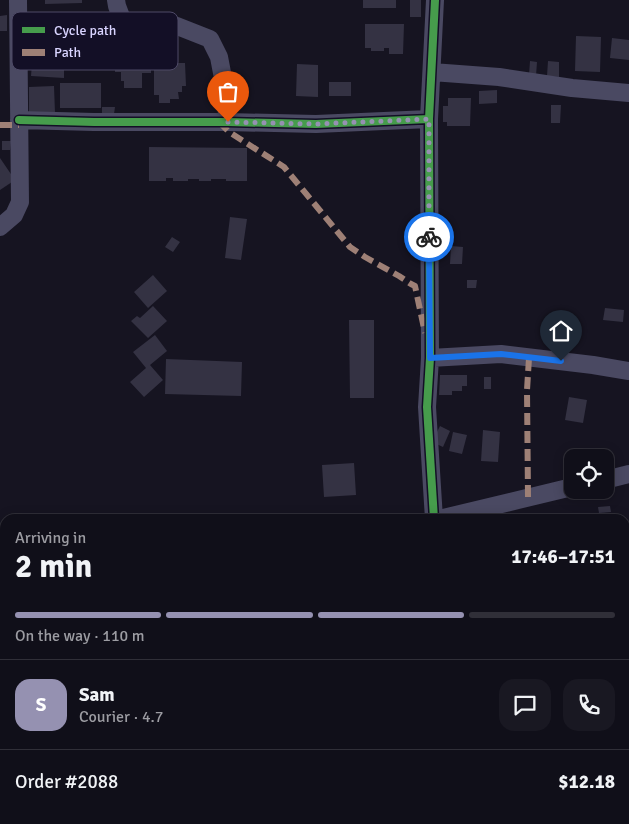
<!DOCTYPE html>
<meta charset="utf-8">
<style>
body{margin:0;font-family:Signika,sans-serif;background:#191822;color:#f1f3f6;height:100vh;display:flex;flex-direction:column;font-size:19px;white-space:nowrap}
*{box-sizing:border-box;margin:0}
p{font-size:16px;color:#9c9ca2}
.icon{flex:none;width:28px;height:28px;fill:none;stroke:currentColor;stroke-width:2;stroke-linecap:round;stroke-linejoin:round}
.map{position:relative;flex:1;overflow:hidden}
.details{position:absolute;left:0px;top:514px;width:630px;height:311px;display:flex;flex-direction:column;background:#100f19;border-radius:15px 15px 0 0;box-shadow:0 2px 12px #0003,0 0 0 1px #302f38}
.details>*{flex:none}
.controls{position:absolute;left:564px;top:449px;display:grid;gap:10px}
.controls a{display:grid;place-items:center;width:50px;height:50px;border-radius:10px;background:#100f19;box-shadow:0 2px 12px #0003,0 0 0 1px #302f38;font-size:25px}
.pin{position:absolute;display:grid;place-items:center;width:42px;height:42px;color:#fff;margin:-51px -21px;border-radius:50% 50% 50% 0;rotate:-45deg;box-shadow:0 0 5px #0007}
.pin .icon{rotate:45deg}
.courier{position:absolute;display:grid;place-items:center;width:50px;height:50px;margin:-25px;border:4px solid #1a73e8;border-radius:50%;background:#fff;color:#222;box-shadow:0 1px 6px #0007}
.headline em{font-style:normal;font-weight:700}
.headline div{display:flex;flex-direction:column-reverse}
.headline{display:flex;align-items:center;justify-content:space-between;height:85px;padding:0 15px}
h1{font-size:32px;font-weight:700;line-height:38px}
.bar{display:grid;grid-template-columns:repeat(4,1fr);gap:8px 5px;align-content:center;height:60px;padding:0 15px}
.bar i{height:6px;border-radius:4px;background:#302f38}
.bar .current{background:#9591b1}
.bar p{grid-column:span 4}
.line{display:flex;align-items:center;gap:12px;padding:0 15px;border-top:1px solid #302f38}
.line div{flex:1}
.round{display:grid;place-items:center;flex:none;width:52px;height:52px;border-radius:15px;background:#191822}
.map>svg:first-child{display:block}
.building{fill:#343243}
.lines{fill:none;stroke-linecap:round;stroke-linejoin:round}
.street{stroke:#4a4962;stroke-width:18}
.quiet{stroke:#9e8076;stroke-width:6;stroke-dasharray:12 6;stroke-linecap:butt}
.cycleway-casing{stroke:#130f26;stroke-width:11}
.cycleway{stroke:#469c4c;stroke-width:8}
.done{stroke:#9591b1;stroke-width:5;stroke-dasharray:0 9}
.route{stroke:#1a73e8;stroke-width:6}
.key{fill:#130f26;stroke:#4e4a67;stroke-width:1}
.key-label{font-size:14px;fill:#d9d4ff}
</style>
<div class="map">
<svg width="629" height="824" viewBox="0 0 629 824">
<rect width="100%" height="100%" fill="#161421"/>
<path class="building" d="M45,0H82V3L45,4Z
M363,0H396V8H363Z
M410,0H421V17H410Z
M7,15V31H0V16Z
M365,24H404L403,54H389V48H384V51H371V48H365Z
M576,36L601,37L600,72L575,71Z
M612,38L629,40V60L610,58Z
M125,51H142V54H151V73H142V88H124V81H121V72H115V57H121V55H125Z
M164,59H177V63H185L186,86H182V92H178L179,99H170V103H159V95H154V66H158V63H165Z
M43,60H54V64H64V78L31,76L32,63H43Z
M530,61L537,62L536,76L529,75Z
M548,61L559,62V77L547,76Z
M297,64L318,65V97L296,96Z
M329,82H351V96H329Z
M60,83H101V108H60Z
M54,86L55,113H29V87Z
M497,90V103L479,104V91Z
M448,98H471L470,126H447V122H443V106H448Z
M551,105H561L560,123H551Z
M102,107H115L114,114L102,113Z
M2,141H11L10,150H2Z
M149,147L247,148V181H226V179H211V181H199V179H188V181H173V178H166V181H149Z
M0,158L15,180L0,190Z
M230,217L247,219L241,260L225,258Z
M172,237L180,242L173,252L165,247Z
M451,246L463,247L462,264H450Z
M153,275L167,291L148,308L134,292Z
M467,280H477L476,288H467Z
M153,306L167,321L148,338L131,321L137,316L140,318Z
M605,308L624,310L623,322L603,320Z
M349,320H374V398H350Z
M155,335L167,351L150,365L163,380L144,397L130,382L146,368L133,352Z
M166,359L242,362L241,396L165,394Z
M440,375H467V386H462V391H452V395H439Z
M484,377H491V389H484Z
M569,397L587,400L583,423L565,420Z
M440,426L450,431L443,447L432,442Z
M483,430L500,432L498,462L481,461Z
M453,432L467,435L462,454L449,451Z
M354,463L356,495L324,497L322,465Z
M610,506L611,512L599,513L598,507Z
M4,727H5V757L0,756Z
M221,820H244L236,824H223Z
M422,820H448V824H422Z
M457,820H481V824H458Z
M523,820H547L548,824H523Z
M559,820H585V824H559Z"/>
<g class="lines">
<path class="street" d="M116,0L117,6L123,22L177,26L210,39L219,57L223,78L228,122
M432,72L499,77L572,88L629,93
M19,120L94,122H228L316,124L429,119
M0,227L14,215L20,202L18,0
M430,358L501,354L593,365L629,371
M605,480L629,474
M434,519L427,407L430,358L429,119L435,0
M439,519L572,487
M625,615L629,614
M0,636L5,634
M625,775L629,774
M191,820L192,824
M329,820L330,824
M27,824L38,820"/>
<path class="quiet" d="M219,122L229,132L284,167L350,247L365,257L399,276L411,284L415,286L425,333
M0,125H19
M528,497L527,390L529,358"/>
<g class="cycleway-casing">
<path id="cycleway" d="M19,120L94,122H228L316,124L429,119
M434,519L427,407L430,358L429,119L435,0"/>
</g>
<use href="#cycleway" class="cycleway"/>
</g>
<g class="lines">
<path class="done" d="M228,122L316,124L429,119V237"/>
<path class="route" d="M429,237L430,358L501,354L561,361"/>
</g>
<rect x="12" y="12" width="166" height="58" rx="8" class="key"/>
<rect x="22" y="27" width="23" height="6" fill="#469c4c"/>
<rect x="22" y="49" width="23" height="7" fill="#9e8076"/>
<g class="key-label">
<text x="54" y="35">Cycle path</text>
<text x="54" y="57">Path</text>
</g>
</svg>
<div class="controls">
<a><svg class="icon" aria-label="locate" viewBox="0 0 24 24"><circle cx="12" cy="12" r="6"/><path d="M12 2v4M12 18v4M2 12h4M18 12h4"/></svg></a>
</div>
<div class="pin" style="left:228px;top:122px;background:#ea580c"><svg class="icon" aria-label="bag" viewBox="0 0 24 24"><path d="M5 8h14l-1 12H6zM9 8a3 3 0 0 1 6 0"/></svg></div>
<div class="pin" style="left:561px;top:361px;background:#1f2937"><svg class="icon" aria-label="home" viewBox="0 0 24 24"><path d="M3 11l9-7 9 7M6 9v11h12V9"/></svg></div>
<div class="courier" style="left:429px;top:237px"><svg class="icon" aria-label="bike" viewBox="0 0 24 24"><circle cx="6" cy="16" r="4"/><circle cx="18" cy="16" r="4"/><path d="M6 16l4-8h5l3 8M10 8l3 8H6M13 5h3"/></svg></div>
<section class="details">
<div class="headline"><div><h1>2 min</h1><p>Arriving in</p></div><em>17:46–17:51</em></div>
<div class="bar"><i class="current"></i><i class="current"></i><i class="current"></i><i></i><p>On the way · 110 m</p></div>
<div class="line" style="height:90px"><b class="round" style="background:#9591b1;color:#fff">S</b><div><b>Sam</b><p>Courier · 4.7</p></div><a class="round"><svg class="icon" aria-label="chat" viewBox="0 0 24 24"><path d="M4 5h16v11H9l-5 4z"/></svg></a><a class="round"><svg class="icon" aria-label="phone" viewBox="0 0 24 24"><path d="M5 4h4l2 5-3 2q2 4 5 5l2-3 5 2v4C11 20 4 13 5 4z"/></svg></a></div>
<div class="line" style="height:65px"><div>Order #2088</div><b>$12.18</b></div>
</section>
</div>
